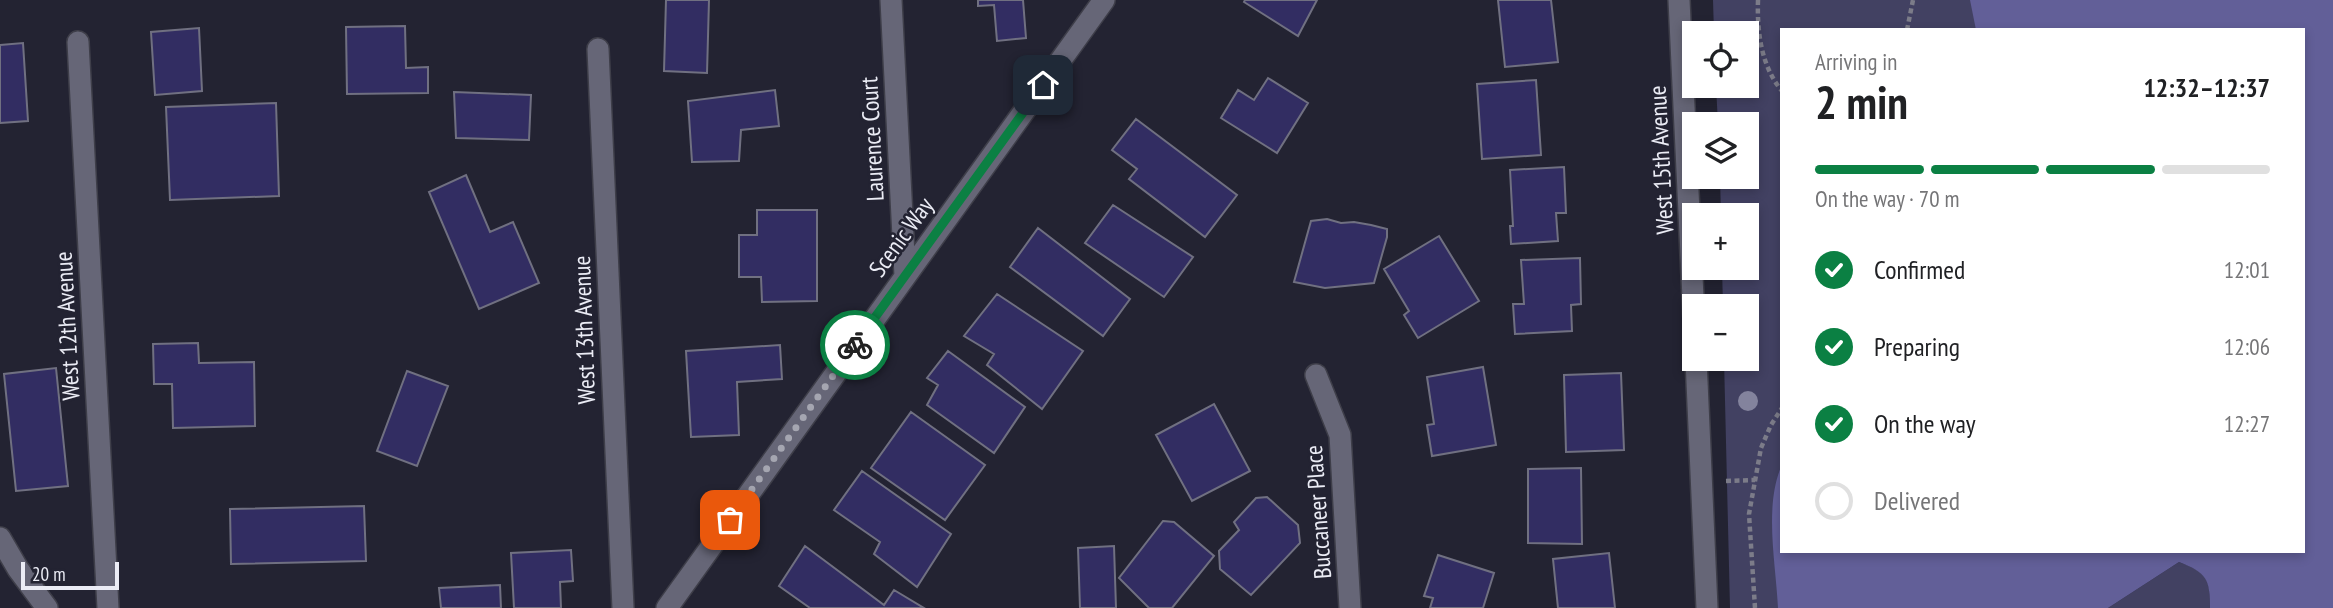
<!DOCTYPE html>
<meta charset="utf-8">
<style>
body{margin:0;font-family:"PT Sans Narrow",sans-serif;background:#f6f6f6;color:#202124;height:100vh;display:flex;flex-direction:column;font-size:26px;white-space:nowrap}
*{box-sizing:border-box;margin:0}
p{font-size:23px;color:#757577}
.icon{flex:none;width:38px;height:38px;fill:none;stroke:currentColor;stroke-width:2;stroke-linecap:round;stroke-linejoin:round}
.map{position:relative;flex:1;overflow:hidden}
.side{position:absolute;left:1780px;top:28px;width:525px;height:525px;display:flex;flex-direction:column;background:#fff;border-radius:0px;box-shadow:0 4px 10px #0003}
.side>*{flex:none}
.buttons{position:absolute;left:1682px;top:21px;display:grid;gap:14px}
.buttons a{display:grid;place-items:center;width:77px;height:77px;border-radius:0px;background:#fff;box-shadow:0 4px 10px #0003;font-size:35px}
.scale{position:absolute;left:21px;bottom:18px;width:98px;box-sizing:border-box;padding-left:7px;border:4px solid #ebecf5;border-top:0;font-size:19px;line-height:24px;white-space:nowrap;color:#ebecf5;-webkit-text-stroke:5px #232332;paint-order:stroke}
.pin{position:absolute;display:grid;place-items:center;width:60px;height:60px;color:#fff;margin:-30px;border-radius:14px;box-shadow:0 4px 10px #0006}
.courier{position:absolute;display:grid;place-items:center;width:70px;height:70px;margin:-35px;border:5px solid #0b8043;border-radius:50%;background:#fff;color:#222;box-shadow:0 2px 9px #0007}
.overview em{font-style:normal;font-weight:700}
.overview div{display:flex;flex-direction:column-reverse}
.overview{display:flex;align-items:center;justify-content:space-between;height:119px;padding:0 35px}
h1{font-size:46px;font-weight:700;line-height:52px}
.bar{display:grid;grid-template-columns:repeat(4,1fr);gap:10px 7px;align-content:center;height:84px;padding:0 35px}
.bar i{height:9px;border-radius:5px;background:#e0e0e0}
.bar .current{background:#0b8043}
.bar p{grid-column:span 4}
ol{padding:0 35px;list-style:none}
li{display:flex;align-items:center;gap:21px;height:77px}
li p{margin-inline-start:auto}
li .icon{padding:7px;border-radius:50%;background:#0b8043;color:#fff;stroke-width:4}
li:last-child{color:#757577}
li i{width:38px;height:38px;border:4px solid #e0e0e0;border-radius:50%}
.map>svg:first-child{display:block}
.green{fill:#424162}
.water{fill:#625f98}
.building{fill:#322d62;stroke:#707081;stroke-width:2}
.lines{fill:none;stroke-linecap:round;stroke-linejoin:round}
.minor-casing{stroke:#3e3e49;stroke-width:24}
.path{stroke:#7c7c89;stroke-width:4.5;stroke-dasharray:5 3.5;stroke-linecap:butt}
.minor{stroke:#667;stroke-width:21}
.tree{fill:#83839d}
.done{stroke:#a5a6b1;stroke-width:7;stroke-dasharray:0 12.6}
.route{stroke:#0b8043;stroke-width:9}
.labels{text-anchor:middle;dominant-baseline:central;stroke-width:5;stroke-linejoin:round;paint-order:stroke}
.street-label{font-size:24px;fill:#ebecf5;stroke:#232332}
</style>
<div class="map">
<svg width="2333" height="608" viewBox="0 0 2333 608">
<rect width="100%" height="100%" fill="#232332"/>
<path class="green" d="M1713,0H2034L2049,30H1782V551L1831,608H1730L1724,359H1746V306H1723L1722,268H1746V215H1721L1720,177H1746V124H1718L1716,86H1746V33H1714Z
M2179,562C2208,573 2210,577 2210,608H2108Z"/>
<path class="water" d="M1970,0H2333V608H2210C2210,579 2207,573 2179,562L2108,608H1778C1776,564 1764,508 1781,467L1782,551H2303V30H1976Z"/>
<path class="building" d="M666,0H709L707,73L664,71Z
M978,0H1023L1026,38L997,41L994,5L978,6Z
M1245,0H1317L1298,36L1244,2Z
M1498,0H1551L1558,62L1505,67Z
M405,26L406,68L428,67V93L347,94L346,27Z
M199,28L202,91L155,95L151,32Z
M23,43L28,121L0,123V45Z
M1268,78L1308,103L1277,153L1221,118L1238,90L1254,100Z
M1536,80L1541,155L1482,159L1477,84Z
M775,90L779,126L741,130L739,161L692,162L688,101Z
M454,92L531,95L529,140L456,138Z
M276,103L279,196L170,200L166,107Z
M1136,119L1237,195L1205,237L1129,179L1137,169L1112,150Z
M1564,167L1566,213H1556L1558,241L1511,244L1510,226H1513L1510,170Z
M466,175L490,232L513,222L539,283L479,309L429,192Z
M1113,205L1193,257L1164,297L1085,243Z
M757,210H817V301L762,302L761,277H739V235H757Z
M1327,219L1341,223L1354,222L1371,225L1387,229V237L1374,283L1325,288L1294,282L1311,221Z
M1038,228L1130,299L1103,336L1010,267Z
M1439,236L1479,301L1418,338L1404,315L1409,311L1384,269Z
M1580,258L1581,304L1571,305L1572,331L1515,334L1513,304H1524L1521,260Z
M997,294L1083,351L1042,409L987,365L994,354L964,336Z
M198,343L199,363L254,362L255,426L173,428L172,384H154L153,344Z
M780,345L782,379L737,382L739,435L691,437L686,351Z
M948,351L1025,407L994,453L927,405L938,385L927,378Z
M1483,367L1496,445L1432,456L1427,425L1434,424L1427,377Z
M56,368L68,486L16,491L4,374Z
M407,371L448,386L417,466L377,451Z
M1621,373L1624,450L1566,452L1564,375Z
M1214,404L1250,471L1192,501L1156,435Z
M911,412L985,465L945,520L871,468Z
M1581,468L1582,544L1528,543V469Z
M862,471L951,534L917,587L874,554L880,542L834,510Z
M1267,497L1298,525L1300,543L1251,595L1220,569L1219,551L1239,530L1234,522L1256,498Z
M364,506L366,561L231,564L230,509Z
M1163,521L1174,522L1214,556L1172,608H1149L1119,578Z
M805,546L884,605L894,590L924,608H810L779,586Z
M1114,546L1116,608H1080L1078,548Z
M571,550L573,581L560,582L561,608H514L511,553Z
M1609,553L1615,608H1558L1553,559Z
M1438,555L1494,573L1483,608H1430L1433,598L1424,596Z
M500,585L501,608H441L439,588Z"/>
<g class="lines">
<g class="minor-casing">
<path id="minor" d="M891,0L905,276
M1679,0L1694,319
M78,42L108,608
M598,49L623,608
M1696,359L1707,608
M1316,375L1340,435L1350,608
M0,538L18,569L47,608
M667,608L1104,0"/>
</g>
<path class="path" d="M1758,0C1757,32 1761,66 1782,91
M1907,30L1913,0
M1726,481L1755,480
M1755,608L1749,514L1761,448L1771,425L1782,408"/>
<use href="#minor" class="minor"/>
</g>
<circle class="tree" cx="1748" cy="401" r="10"/>
<g class="lines">
<path class="done" d="M730,520L855,345"/>
<path class="route" d="M855,345L1043,85"/>
</g>
<g class="labels">
<g class="street-label">
<text transform="translate(872 139) rotate(-93)">Laurence Court</text>
<text transform="translate(1661 160) rotate(-93)">West 15th Avenue</text>
<text transform="translate(901 237) rotate(-54)">Scenic Way</text>
<text transform="translate(67 326) rotate(-93)">West 12th Avenue</text>
<text transform="translate(584 330) rotate(-92)">West 13th Avenue</text>
<text transform="translate(1318 512) rotate(-94)">Buccaneer Place</text>
</g>
</g>
</svg>
<div class="buttons">
<a><svg class="icon" aria-label="locate" viewBox="0 0 24 24"><circle cx="12" cy="12" r="6"/><path d="M12 2v4M12 18v4M2 12h4M18 12h4"/></svg></a>
<a><svg class="icon" aria-label="layers" viewBox="0 0 24 24"><path d="M12 4l9 5-9 5-9-5zM3 14l9 5 9-5"/></svg></a>
<a>+</a>
<a>−</a>
</div>
<div class="scale">20 m</div>
<div class="pin" style="left:730px;top:520px;background:#ea580c"><svg class="icon" aria-label="bag" viewBox="0 0 24 24"><path d="M5 8h14l-1 12H6zM9 8a3 3 0 0 1 6 0"/></svg></div>
<div class="pin" style="left:1043px;top:85px;background:#1f2937"><svg class="icon" aria-label="home" viewBox="0 0 24 24"><path d="M3 11l9-7 9 7M6 9v11h12V9"/></svg></div>
<div class="courier" style="left:855px;top:345px"><svg class="icon" aria-label="bike" viewBox="0 0 24 24"><circle cx="6" cy="16" r="4"/><circle cx="18" cy="16" r="4"/><path d="M6 16l4-8h5l3 8M10 8l3 8H6M13 5h3"/></svg></div>
<section class="side">
<div class="overview"><div><h1>2 min</h1><p>Arriving in</p></div><em>12:32–12:37</em></div>
<div class="bar"><i class="current"></i><i class="current"></i><i class="current"></i><i></i><p>On the way · 70 m</p></div>
<ol>
<li><svg class="icon" aria-label="check" viewBox="0 0 24 24"><path d="M5 12l5 5 9-10"/></svg>Confirmed<p>12:01</p></li>
<li><svg class="icon" aria-label="check" viewBox="0 0 24 24"><path d="M5 12l5 5 9-10"/></svg>Preparing<p>12:06</p></li>
<li><svg class="icon" aria-label="check" viewBox="0 0 24 24"><path d="M5 12l5 5 9-10"/></svg>On the way<p>12:27</p></li>
<li><i></i>Delivered</li>
</ol>
</section>
</div>
